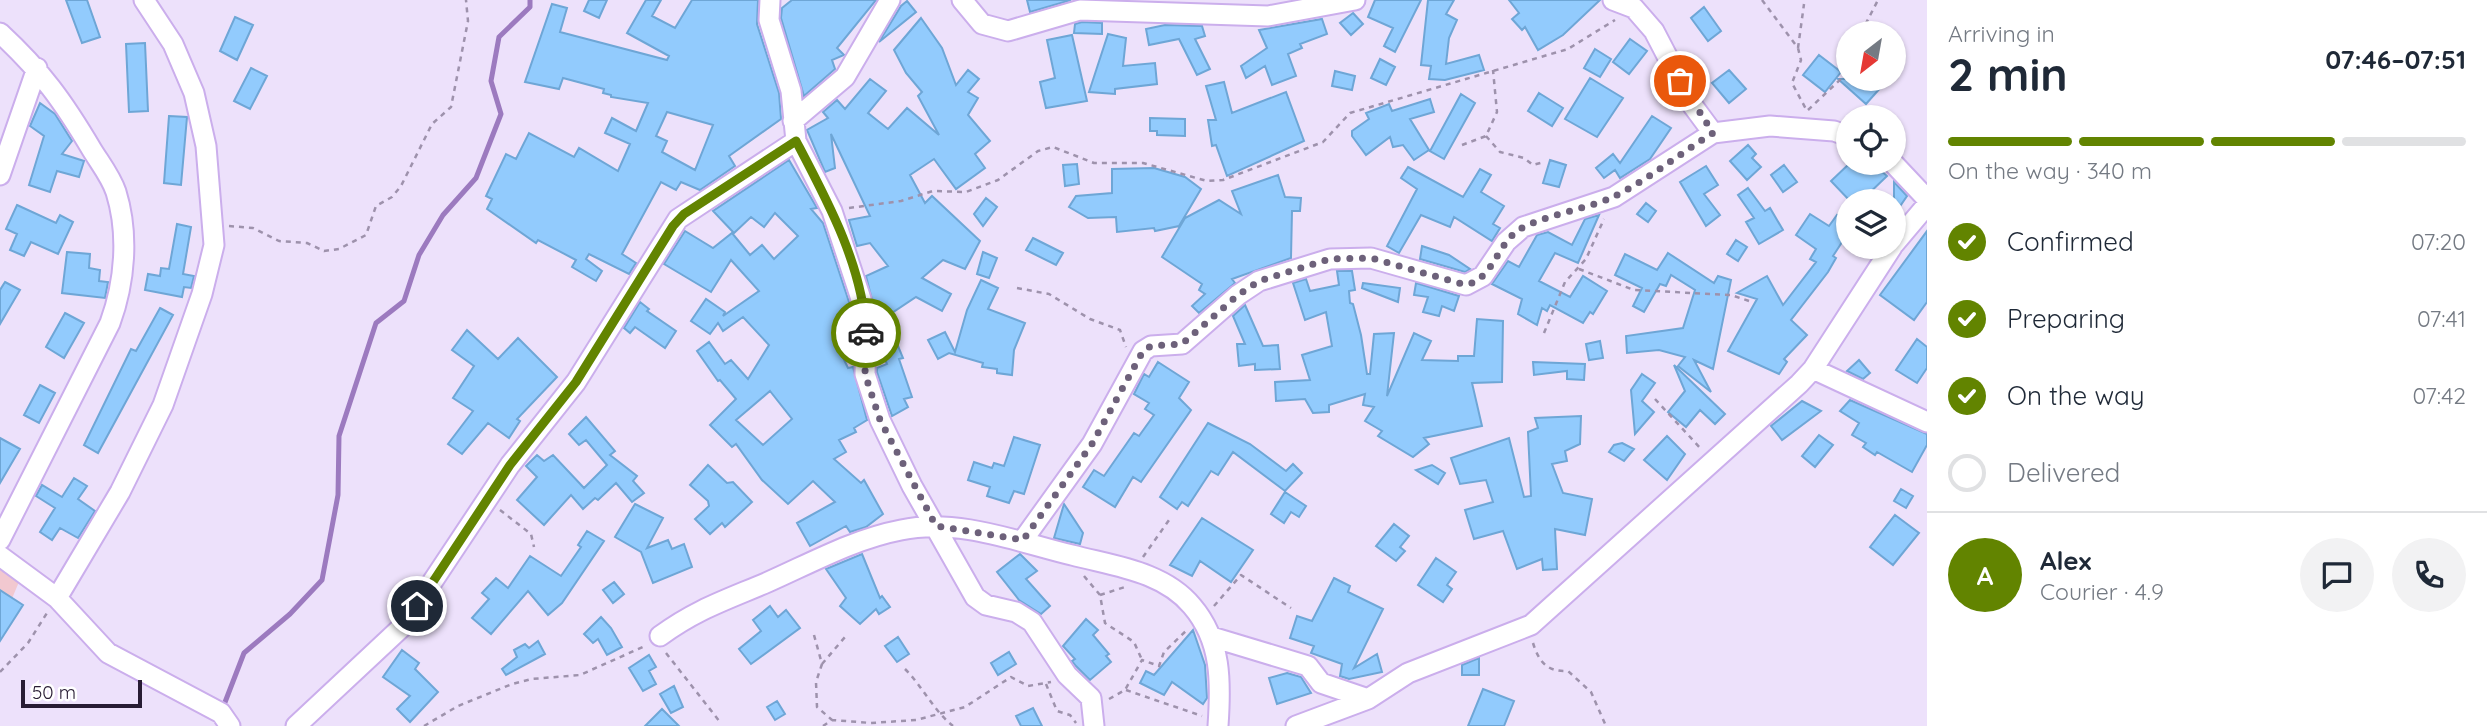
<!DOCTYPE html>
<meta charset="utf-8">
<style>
body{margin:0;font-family:Quicksand,sans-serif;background:#f2f2f3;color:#1f2937;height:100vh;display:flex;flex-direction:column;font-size:26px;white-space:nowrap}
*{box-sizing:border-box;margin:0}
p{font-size:23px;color:#747a83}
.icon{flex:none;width:38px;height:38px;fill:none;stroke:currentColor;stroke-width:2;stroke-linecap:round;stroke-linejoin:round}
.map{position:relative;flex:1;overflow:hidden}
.panel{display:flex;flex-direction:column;background:#fff;width:560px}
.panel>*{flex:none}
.needle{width:46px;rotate:211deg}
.tools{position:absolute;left:1836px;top:21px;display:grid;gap:14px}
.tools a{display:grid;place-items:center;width:70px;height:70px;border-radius:50%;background:#fff;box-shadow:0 2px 5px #0004;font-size:35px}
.scale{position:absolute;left:21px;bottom:18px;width:121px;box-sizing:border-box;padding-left:7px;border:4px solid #281c34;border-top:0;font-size:19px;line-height:24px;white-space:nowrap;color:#281c34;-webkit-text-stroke:5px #fff;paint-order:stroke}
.pin{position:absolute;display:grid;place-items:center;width:60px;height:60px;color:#fff;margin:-30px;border:4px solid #fff;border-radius:50%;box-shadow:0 2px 7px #0007}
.courier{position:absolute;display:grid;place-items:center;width:70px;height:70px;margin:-35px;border:5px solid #628400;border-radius:50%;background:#fff;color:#222;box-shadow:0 2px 9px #0007}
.overview em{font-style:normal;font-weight:700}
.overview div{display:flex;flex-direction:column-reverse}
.overview{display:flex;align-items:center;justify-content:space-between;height:119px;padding:0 21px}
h1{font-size:46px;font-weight:700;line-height:52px}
.bar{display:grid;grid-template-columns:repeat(4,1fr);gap:10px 7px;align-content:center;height:84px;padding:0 21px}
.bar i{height:9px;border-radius:5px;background:#e0e1e3}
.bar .active{background:#628400}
.bar p{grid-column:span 4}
.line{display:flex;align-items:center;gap:18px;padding:0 21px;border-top:2px solid #e0e1e3}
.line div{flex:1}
.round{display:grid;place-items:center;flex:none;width:74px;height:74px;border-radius:37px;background:#f2f2f3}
ol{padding:0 21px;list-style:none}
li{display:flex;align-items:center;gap:21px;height:77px}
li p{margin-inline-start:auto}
li .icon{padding:7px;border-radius:50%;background:#628400;color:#fff;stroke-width:4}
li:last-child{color:#747a83}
li i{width:38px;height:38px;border:4px solid #e0e1e3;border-radius:50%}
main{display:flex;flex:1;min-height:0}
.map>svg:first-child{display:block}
.forest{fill:url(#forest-firs)}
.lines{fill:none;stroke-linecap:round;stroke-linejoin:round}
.stream{stroke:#9c7abf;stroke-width:5}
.building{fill:#92cbfd;stroke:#6ea6d6;stroke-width:2;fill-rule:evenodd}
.minor-casing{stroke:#cbaeec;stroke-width:23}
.path{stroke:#9e92ac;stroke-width:2.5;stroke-dasharray:5 5;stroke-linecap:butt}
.minor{stroke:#fff;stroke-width:19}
.done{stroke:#6d617a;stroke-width:7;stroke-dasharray:0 12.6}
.route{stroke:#628400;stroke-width:9}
</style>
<main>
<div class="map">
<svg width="1927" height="726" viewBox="0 0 1927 726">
<defs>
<pattern id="forest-firs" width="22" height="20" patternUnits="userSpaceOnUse" patternTransform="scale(1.75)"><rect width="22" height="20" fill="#f2c8d0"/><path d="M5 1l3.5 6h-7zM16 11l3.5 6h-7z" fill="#d0abb3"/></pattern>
</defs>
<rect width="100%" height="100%" fill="#ede1fb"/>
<path class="forest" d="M0,561L21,577L11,601L0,608Z"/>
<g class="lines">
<path class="stream" d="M222,710L244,653L290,614L322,580L338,495L339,436L376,323L404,301L419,255L443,215L476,178L501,114L491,81L499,37L530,7V0"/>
</g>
<path class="building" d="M66,0H87L100,37L82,43Z
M589,0H607L599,18L584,11Z
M646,0H661L652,16L675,28L692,0H758L757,24L779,93L781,119L729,156L735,166L700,190L681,182L676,190L661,182L622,254L636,263L629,274L589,254L586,259L602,271L596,281L572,267L576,260L538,240L536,243L487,209L492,199L486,196L506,154L516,159L529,133L574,157L579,148L618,171L630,144L605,133L612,118L636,131L648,103L611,97V95L603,93L604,89L563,78L559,89L525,82L552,4L567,8L560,32L667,60L669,56L627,33ZM667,112L713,125L695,170L662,152L667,141L656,136Z
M792,0H876L837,48L844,55L832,60L835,69L804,96L781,18L782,8Z
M1027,0H1071L1030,12Z
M1375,0H1421L1395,52L1384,46L1393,28L1368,17Z
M1428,0H1454L1446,14L1457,20L1449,38L1446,64L1479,55L1484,70L1445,80L1429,79L1431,66L1421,65Z
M1509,0H1600L1563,35L1538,50L1525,27L1522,30L1512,19L1519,13Z
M907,1L916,12L879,42L901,6Z
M1704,7L1721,31L1708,41L1691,18Z
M1353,13L1363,24L1351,35L1340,23Z
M235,17L253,25L237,60L220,51Z
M921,18L942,48L956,85L968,70L979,79L968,92L978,98L968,115L990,141L975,154L985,168L956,189L934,159L910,175L925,203L932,196L980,241L965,269L943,260L922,278L951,294L942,311L916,297L886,317L903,358L899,359L912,397L904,399L908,407L892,416L877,372V368L887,364L878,343V324L866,276L888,266L870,243L857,246L849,220L870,216L831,134L835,168L825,172L807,130L828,118L823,112L837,100L845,109L870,79L886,91L868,113L888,129L907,108L939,135L918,96L922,92L906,73L894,50Z
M1322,19L1327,34L1300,44L1302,48L1288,54L1296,76L1272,85L1265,66L1246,78L1241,66L1267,48L1259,30Z
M1082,22L1102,23V34L1074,33L1075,24Z
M1165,25L1202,26L1205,36L1195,39L1210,69L1197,75L1179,39L1149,45L1146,29Z
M1108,34L1126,38L1123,66L1155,63L1157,84L1115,89V94L1089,92Z
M1072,35L1087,101L1046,108L1040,82L1055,78L1047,40Z
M1630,39L1647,51L1629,74L1613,62Z
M145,43L148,111L129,112L126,44Z
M1595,49L1611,59L1600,77L1584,68Z
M1819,55L1841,72L1825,92L1803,75Z
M1380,59L1395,67L1386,85L1371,78Z
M251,68L267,76L250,109L234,101Z
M1729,70L1746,89L1729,103L1712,83Z
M1335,71L1355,76L1352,90L1332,86Z
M1590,78L1623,98L1597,137L1565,119Z
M1838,79H1875L1882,86L1866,104Z
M1224,82L1232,113L1286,92L1304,141L1227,176L1216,145L1212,146L1208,120H1216L1206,86Z
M1539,93L1563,108L1552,126L1528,111Z
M1461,94L1475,103L1444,159L1430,151Z
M1430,99L1434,112L1410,119L1429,150L1414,160L1403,145L1393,147L1390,137L1366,155L1352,136V131L1369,119L1366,113L1389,104L1392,111Z
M40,103L55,114L72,141L62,154L84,161L79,177L57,171L50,192L29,185L44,136L30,126Z
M169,116L187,117L181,185L164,183Z
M1652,116L1671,128L1650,159L1620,178L1615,170L1604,178L1596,168L1613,154L1620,163Z
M1150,118L1185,119V136L1157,135V131H1150Z
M1748,145L1756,154L1752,158L1761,167L1747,180L1730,161Z
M789,160L817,208L811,209L823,223L849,302L854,327V333L835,341L848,368L853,367L867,420L854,428L856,432L839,440L846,452L834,459L861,483L864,480L883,514L866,527L850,532L846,526L810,546L797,523L835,502L813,481L788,504L762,480L736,444L732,447L710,425L736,399L720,380L718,381L697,351L709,342L725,364L731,360L748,379L769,345L743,317L723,331L718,323L710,334L691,321L706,299L725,312L723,316L759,291L731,260L711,292L664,264L685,231L713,248L732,233L750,255L762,245L774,259L798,236L775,213L764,227L751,217L734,233L713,211ZM770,391L792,419L763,445L736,420Z
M1550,160L1566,165L1559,187L1543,183Z
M1850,163L1855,169L1861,163H1872L1887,176L1861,201H1850L1831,181Z
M1077,164L1079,184L1065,186L1063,165Z
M1784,165L1797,182L1783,192L1771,175Z
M1706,166L1718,185L1704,194L1720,215L1706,226L1680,182Z
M1408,167L1463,197L1480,169L1491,175L1481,192L1504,206L1493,224L1500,228L1492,241L1454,217L1450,227L1421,215L1399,253L1387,246L1417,189L1401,178Z
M1154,168L1185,177L1201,189L1179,226L1155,231L1154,228L1117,232L1116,217L1088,218L1069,207L1076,196L1112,193V169Z
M1278,175L1285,197L1301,198L1300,211H1292L1291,258L1232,279L1235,283L1199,313L1192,306L1205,294L1199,290L1202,284L1162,257L1185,218L1219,200L1241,214L1232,191Z
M1894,182L1907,196L1894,215Z
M1748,188L1765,211L1770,208L1783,230L1759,244L1746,222L1754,218L1738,195Z
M986,198L997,207L983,226L974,214Z
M1646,203L1656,211L1648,222L1637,214Z
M17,205L56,223L60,215L73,222L58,254L31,242L24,256L10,250L17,234L6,229Z
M1810,214L1829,226L1837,215L1848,223V233L1833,256L1836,258L1828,272L1791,320L1807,335L1784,359L1787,362L1779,374L1728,351L1757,299L1737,293L1767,276L1783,305L1816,262L1810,259L1816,249L1796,235Z
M1599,215L1578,263L1555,253L1539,281L1570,297L1583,276L1607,291L1593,314L1590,312L1583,323L1550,305L1547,311L1542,308L1537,325L1518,314L1522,299L1492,284L1508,261L1519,267L1537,235L1548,232L1572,245L1585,219Z
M177,224L191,227L183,274L194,276L191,288L184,287L182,297L145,290L148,274L160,276L161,268L169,269Z
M1927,231V302L1914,320L1880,295Z
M1033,238L1063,253L1056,265L1026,250Z
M1736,240L1747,247L1738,261L1727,254Z
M1422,246L1449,255L1470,269L1465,272L1420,259Z
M67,252L90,254L89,268L100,270L99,281L108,282L105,298L62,293Z
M983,252L997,258L989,278L977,274Z
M1668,253L1714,283L1718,276L1731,280L1713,369L1694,360L1711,392L1678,366L1685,357L1659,350L1627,353L1626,336L1683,328L1695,290L1671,275L1666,286L1660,284L1644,312L1633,306L1642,288L1615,275L1625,254L1657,270Z
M1337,271H1352L1355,290L1349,291L1350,303L1353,304L1361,335L1367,374H1370L1374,334L1394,333L1387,396L1414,333L1431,341L1422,360L1458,361V356H1474L1477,319L1503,321L1502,382L1472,383L1482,426L1424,438L1429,444L1413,457L1378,436L1382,431L1365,421L1374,407L1363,405L1365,394L1329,405V412L1313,413L1305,399L1276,401L1275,382L1310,380L1302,355L1332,346L1326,312L1305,320L1293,283L1306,279L1310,291L1339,285Z
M981,280L998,288L988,309L1025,323L1014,350L1012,375L997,373V369L982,367L983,363L949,353L938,359L928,340L945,332L955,352L967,310Z
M5,282L20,290L0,324V290Z
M1363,283L1400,288L1398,302L1362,288Z
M1416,283L1459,296L1454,311L1442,306L1439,316L1423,312L1428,297L1414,295Z
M640,302L649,309L647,311L676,331L665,348L635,327L630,333L624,328Z
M1245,305L1263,346L1278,345L1280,369L1255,370V364L1239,366L1237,344H1245L1233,316Z
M160,308L173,315L98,453L84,445L131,349L136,351Z
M65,313L84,323L64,358L46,347Z
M467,330L498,359L518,338L557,377L517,419L520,421L509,438L488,423L462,454L448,444L473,411L453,398L474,366L452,350Z
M1917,339L1927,347V368L1917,383L1896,370Z
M1600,341L1603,358L1589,360L1586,344Z
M1859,360L1870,373L1863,379L1847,371Z
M1158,362L1189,382L1179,398L1191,410L1141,482L1133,477L1115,507L1083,487L1094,470L1104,476L1134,433L1139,436L1154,415L1145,409L1149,403L1134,394L1144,374L1149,377Z
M1533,362L1585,364L1584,380L1567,379V371L1534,375Z
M1674,365L1725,414L1715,424L1700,410L1686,427L1668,412L1685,391Z
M1642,374L1655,383L1642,401L1654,412L1635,434L1631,390Z
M40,385L55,393L39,423L24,415Z
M1850,400L1927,434V445L1912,472L1877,452L1875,455L1863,447L1866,443L1852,435L1859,423L1840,411Z
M1802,401L1821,411L1782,440L1771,426Z
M1581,416L1580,444L1565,451L1567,461L1552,464L1563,493L1592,499L1585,535L1555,529L1557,569L1543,570L1542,559L1517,569L1503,531L1474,539L1465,510L1493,502L1486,480L1460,484L1451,458L1509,438L1524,497L1531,496L1528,432L1538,428L1535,418Z
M586,417L615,451L610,455L637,476L633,481L644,493L632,502L616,483L598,500L595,498L583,509L571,495L544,525L517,500L537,477L526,466L537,455L544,461L553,455L584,488L607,465L586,440L579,445L569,434Z
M1208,423L1250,444L1286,471L1293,464L1302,473L1285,491L1233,452L1218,475L1211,471L1188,506L1182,502L1177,509L1160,497Z
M1819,435L1833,445L1815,467L1802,456Z
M1667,436L1685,454L1667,480L1644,460Z
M1014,437L1040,445L1024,494L1014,491L1009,503L987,496L990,487L968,480L974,462L992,468L994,463L1004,466Z
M0,438L20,449L0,483Z
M1622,443L1634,449L1624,461L1609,452L1614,445Z
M708,465L727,483L733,482L752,502L725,527L722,523L710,534L695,519L709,506L708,501L690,485Z
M1432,465L1445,473L1438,484L1416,470Z
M74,478L87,486L78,499L95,511L78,538L60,528L52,540L40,532L55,508L36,496L42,485L62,497Z
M1901,489L1913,496L1906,508L1894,501Z
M1285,492L1306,506L1299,517L1291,512L1284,523L1271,514Z
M635,504L663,518L647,548L668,540L672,549L684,544L692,567L653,583L641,552L615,537Z
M1064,504L1083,533L1080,544L1054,538Z
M1895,515L1919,533L1893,565L1870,547Z
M1202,518L1253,550L1231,582L1200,561L1192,576L1170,565Z
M1394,524L1409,536L1400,547L1405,551L1396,561L1376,546Z
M587,531L604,541L562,603L548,615L528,591L491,634L472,618L489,599L482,593L496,578L508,588L530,556L561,576L581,547L578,545Z
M862,554L880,598L882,596L890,607L879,614L876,609L860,624L840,606L846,598L826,569Z
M1020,554L1037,571L1026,579L1050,606L1041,614L1019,600L997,572Z
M1436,558L1456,572L1447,585L1452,589L1443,602L1418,585Z
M1334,578L1350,586L1348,592L1383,609L1354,668L1377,654L1382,672L1349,679L1340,676L1342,664L1311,653L1314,646L1290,638L1297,616L1312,621Z
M614,582L624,594L613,603L603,590Z
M0,590L23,605L0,641Z
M770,606L778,617L786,610L800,628L751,664L739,649L761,631L753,620Z
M601,617L611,628L622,647L607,655L598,639L593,643L584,634Z
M1086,619L1098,630L1093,635L1109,654L1106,656L1111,662L1090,680L1076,666L1072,661L1075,659L1063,646Z
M1193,630L1205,665L1207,698L1203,704L1172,682L1164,695L1140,683L1146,671L1154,675Z
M898,637L909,654L897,662L885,646Z
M538,641L545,654L506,675L502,669L517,657L514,650L525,644L529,648Z
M402,650L419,663L415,669L438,692L410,722L397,709L410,696L383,677Z
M1009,652L1016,664L998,675L991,663Z
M649,655L656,667L649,671L656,684L643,691L629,668Z
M1479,658V675H1462V665Z
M1287,673L1301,677L1311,693L1277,704L1269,678Z
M674,686L683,707L671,713L660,694Z
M1483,689L1514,701L1504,726H1468Z
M777,701L785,714L775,720L767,707Z
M1033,708L1042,726H1021L1016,716Z
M662,709L679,726H645Z"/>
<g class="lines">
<g class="minor-casing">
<path id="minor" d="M770,0L769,20L791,91L796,141L832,211L861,299L866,326L865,374L880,420L912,486L975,597L986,605L1016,612L1032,622L1067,675L1091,698L1094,726
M962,0L982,24L1008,31L1080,10L1268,16L1355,0
M1613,0L1634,8L1654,31L1693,106L1713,133
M0,33C42,72 63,101 92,150C100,163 111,177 116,192C129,234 125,282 110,323L0,540
M793,121L845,77L890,0
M1893,163L1927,199
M0,175L37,68
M1894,244L1927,205
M1813,369L1927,422
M1023,540L1092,444L1143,351L1151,346L1182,344L1238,295L1259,281L1330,259L1371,258L1466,285L1483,276L1506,242L1523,227L1614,197L1713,133L1770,126L1834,131L1848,136
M0,556L57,598L108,653L221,713L230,726
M57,598L120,492L163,405L202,294L214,245L206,146L194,93L173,44L144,0
M660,636C697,609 726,600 768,582C811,563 854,539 901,530C958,518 1018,542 1072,555C1113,566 1163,571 1192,606C1222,641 1221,683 1218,726
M1212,637L1308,666L1321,683L1368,699
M296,726L403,626L510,465L576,382L678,219L796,141
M1296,726L1368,699L1408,673L1531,625L1799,384L1813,369L1892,247"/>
</g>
<path class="path" d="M1762,0L1798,48L1801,60L1792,83L1807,111
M1861,33L1878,0
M1798,48L1804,4
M1808,110L1844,76L1848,65
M1486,136L1500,152L1524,158L1533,165L1544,162
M1462,145L1486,136L1497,112L1493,70
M849,208L901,201L933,191L966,192L998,180L1038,151L1053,147L1094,163H1143L1207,181L1223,180L1323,142L1350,113L1568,49L1615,20
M229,226L253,228L279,241L307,243L324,251L339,249L366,235L376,206L392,197L401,186L432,124L451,107L468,21L466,0
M1579,269L1634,290L1731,295L1749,301
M1017,288L1049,294L1090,319L1120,330L1126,347
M1544,333L1565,282L1586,259L1604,219
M1655,399L1702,450
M500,510L531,534L534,547
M1143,557L1169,520
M1084,576L1100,595L1105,623L1134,642L1142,660
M1100,595L1125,587
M1214,606L1241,575L1291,608
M814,635L822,664L816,682L817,707L832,720
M1533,643C1539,662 1547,672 1568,671L1591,692L1606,726
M666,653L720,722
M822,664L845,637
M905,669C923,687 933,710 953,726
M0,672L28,643L47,613
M1046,684L1057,711L1070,715L1076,723
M1126,690L1202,716
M1109,699L1125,690L1142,660L1159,666L1164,652L1188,629
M424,726L458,706L512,684L532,679L580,675L645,646
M823,726L832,720L871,723L916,720L965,707L1011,677L1028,686L1051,682"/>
<use href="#minor" class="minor"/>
</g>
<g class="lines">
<path class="done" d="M866,333L865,374L880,420L936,526L1023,540L1092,444L1143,351L1151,346L1182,344L1238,295L1259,281L1330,259L1371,258L1466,285C1493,278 1496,248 1516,232C1533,218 1590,208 1613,197C1648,180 1679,154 1713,133L1680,81"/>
<path class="route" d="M417,606L510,465L576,382L673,226L684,214L796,141C827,200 863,266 866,333"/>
</g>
</svg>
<div class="tools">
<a><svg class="needle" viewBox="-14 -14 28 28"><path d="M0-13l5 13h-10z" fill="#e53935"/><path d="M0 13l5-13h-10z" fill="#747a83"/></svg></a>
<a><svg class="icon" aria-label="locate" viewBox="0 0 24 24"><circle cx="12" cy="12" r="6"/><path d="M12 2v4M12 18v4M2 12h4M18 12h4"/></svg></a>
<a><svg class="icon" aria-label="layers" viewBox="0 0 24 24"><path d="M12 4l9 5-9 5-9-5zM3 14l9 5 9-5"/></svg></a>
</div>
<div class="scale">50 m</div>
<div class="pin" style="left:1680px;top:81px;background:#ea580c"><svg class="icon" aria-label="bag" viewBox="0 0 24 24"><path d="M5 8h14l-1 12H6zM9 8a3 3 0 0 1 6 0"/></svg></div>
<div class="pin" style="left:417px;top:606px;background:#1f2937"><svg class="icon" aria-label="home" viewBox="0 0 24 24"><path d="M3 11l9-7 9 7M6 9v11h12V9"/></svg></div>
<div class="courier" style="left:866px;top:333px"><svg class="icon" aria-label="car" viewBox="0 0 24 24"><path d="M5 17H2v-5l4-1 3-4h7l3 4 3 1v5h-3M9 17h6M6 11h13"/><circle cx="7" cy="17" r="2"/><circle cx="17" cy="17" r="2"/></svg></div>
</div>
<section class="panel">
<div class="overview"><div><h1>2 min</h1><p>Arriving in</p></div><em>07:46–07:51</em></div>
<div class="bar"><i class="active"></i><i class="active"></i><i class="active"></i><i></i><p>On the way · 340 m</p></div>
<ol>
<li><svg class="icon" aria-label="check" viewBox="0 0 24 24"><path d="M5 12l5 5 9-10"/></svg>Confirmed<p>07:20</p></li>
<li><svg class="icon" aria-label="check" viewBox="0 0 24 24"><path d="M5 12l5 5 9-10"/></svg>Preparing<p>07:41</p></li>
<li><svg class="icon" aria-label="check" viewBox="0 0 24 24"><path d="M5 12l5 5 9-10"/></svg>On the way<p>07:42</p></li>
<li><i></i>Delivered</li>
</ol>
<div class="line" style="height:126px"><b class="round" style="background:#628400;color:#fff">A</b><div><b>Alex</b><p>Courier · 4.9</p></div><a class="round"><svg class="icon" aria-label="chat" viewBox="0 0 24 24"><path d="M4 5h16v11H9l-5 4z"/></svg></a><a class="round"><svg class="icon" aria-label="phone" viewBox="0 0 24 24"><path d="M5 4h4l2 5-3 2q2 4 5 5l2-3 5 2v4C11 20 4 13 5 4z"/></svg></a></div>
</section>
</main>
